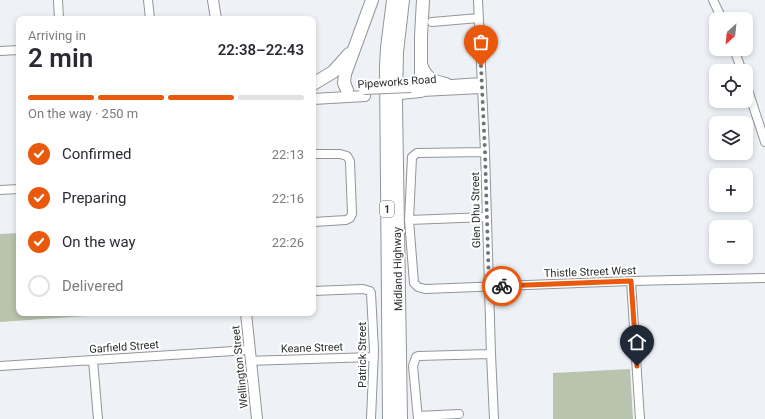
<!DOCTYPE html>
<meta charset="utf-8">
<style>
body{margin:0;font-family:Roboto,sans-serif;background:#f2f2f3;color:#2b2b33;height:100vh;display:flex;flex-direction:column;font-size:15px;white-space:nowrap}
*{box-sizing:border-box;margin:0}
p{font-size:13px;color:#7c7c81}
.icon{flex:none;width:22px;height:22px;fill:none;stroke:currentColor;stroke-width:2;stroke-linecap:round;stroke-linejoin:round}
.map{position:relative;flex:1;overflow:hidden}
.side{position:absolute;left:16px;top:16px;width:300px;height:300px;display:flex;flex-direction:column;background:#fff;border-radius:8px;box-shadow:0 2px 6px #0003}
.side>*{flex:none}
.needle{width:26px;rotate:207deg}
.controls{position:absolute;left:709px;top:12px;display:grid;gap:8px}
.controls a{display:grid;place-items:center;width:44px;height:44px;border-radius:8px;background:#fff;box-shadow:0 2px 6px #0003;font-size:20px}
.pin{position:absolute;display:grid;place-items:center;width:34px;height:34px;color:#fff;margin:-41px -17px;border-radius:50% 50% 50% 0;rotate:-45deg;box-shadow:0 0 4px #0007}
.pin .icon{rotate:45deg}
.courier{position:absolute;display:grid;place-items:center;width:40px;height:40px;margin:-20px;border:3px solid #ea580c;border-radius:50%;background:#fff;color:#222;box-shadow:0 1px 5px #0007}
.head em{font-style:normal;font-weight:600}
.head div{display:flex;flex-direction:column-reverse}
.head{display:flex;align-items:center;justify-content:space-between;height:68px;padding:0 12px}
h1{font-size:26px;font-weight:600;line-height:30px}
.bar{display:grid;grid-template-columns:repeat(4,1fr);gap:6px 4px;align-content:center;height:48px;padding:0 12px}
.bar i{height:5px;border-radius:3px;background:#e1e1e2}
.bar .current{background:#ea580c}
.bar p{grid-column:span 4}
ol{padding:0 12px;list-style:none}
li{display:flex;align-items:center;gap:12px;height:44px}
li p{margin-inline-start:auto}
li .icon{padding:4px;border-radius:50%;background:#ea580c;color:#fff;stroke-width:4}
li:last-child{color:#7c7c81}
li i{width:22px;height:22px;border:2px solid #e1e1e2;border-radius:50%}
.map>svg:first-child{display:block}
.green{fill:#b8c4ad}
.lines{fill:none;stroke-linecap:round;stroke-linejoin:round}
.minor-casing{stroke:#929599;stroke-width:10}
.major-casing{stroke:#929599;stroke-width:12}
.highway-casing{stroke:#929599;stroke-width:14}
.minor{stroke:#fff;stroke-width:8}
.major{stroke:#fff;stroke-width:10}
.highway{stroke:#fff;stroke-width:12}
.major-bridge-casing{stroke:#929599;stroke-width:12;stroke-linecap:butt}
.major-bridge{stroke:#fff;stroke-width:10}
.done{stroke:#707275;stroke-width:4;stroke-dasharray:0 7.2}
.route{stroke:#ea580c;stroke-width:5}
.labels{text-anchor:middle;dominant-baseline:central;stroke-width:4;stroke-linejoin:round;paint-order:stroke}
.shield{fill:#fff;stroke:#6b6c6d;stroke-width:1}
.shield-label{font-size:10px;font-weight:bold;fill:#2c2d2f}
.street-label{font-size:11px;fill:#2c2d2f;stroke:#fff}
</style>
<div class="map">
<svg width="765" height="419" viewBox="0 0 765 419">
<rect width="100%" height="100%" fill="#eef2f6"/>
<path class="green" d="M19,233V313H86V316L0,322V234Z
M630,369L633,419H553V373Z"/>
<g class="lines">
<g class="minor-casing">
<path id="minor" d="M58,0L59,19
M148,0L150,19
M478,0L485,152L491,354L494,419
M713,0L722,19
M432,22L479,18
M734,49L742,71
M0,51L19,50
M746,84L765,142
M421,86L482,82
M421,92L482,89
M485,152L417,153L412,157L409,220L414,283L418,287L425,289L631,281L765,278
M313,154H340L347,156L350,161L352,214L350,218L346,220L313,222
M0,190L19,189
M409,220L487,217
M631,281L640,419
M313,291L363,289L370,291L371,293L374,350L371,419
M93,360L98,419
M250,361L374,357
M0,366L249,350
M418,416L459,414
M418,419L413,366L416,357L418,356L491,354"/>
</g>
<g class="major-casing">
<path id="major" d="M213,0L216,19
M400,94L421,92V86L413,87
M313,99L365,96
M246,313L257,419"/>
</g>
<g class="highway-casing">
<path id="highway" d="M421,64C425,78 433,81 446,84
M313,84L333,72L349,54
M421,86V36L423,0
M347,90L344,83L345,74L372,0
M389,419L386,67L387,48L393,0
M401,419L396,103L397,52L403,0"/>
</g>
<use href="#minor" class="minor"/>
<use href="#major" class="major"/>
<use href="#highway" class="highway"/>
<g class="major-bridge-casing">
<path id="major-bridge" d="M364,89L411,87"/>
</g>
<use href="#major-bridge" class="major-bridge"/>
</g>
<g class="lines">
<path class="done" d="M481,66L485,152L489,286H502"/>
<path class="route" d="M502,286L631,281L637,366"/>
</g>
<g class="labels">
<rect class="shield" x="380" y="201" width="14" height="16" rx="3"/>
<g class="shield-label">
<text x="387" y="209">1</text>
</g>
<g class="street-label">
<text transform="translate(397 82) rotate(-4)">Pipeworks Road</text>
<text transform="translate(476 210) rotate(-91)">Glen Dhu Street</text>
<text transform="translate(398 269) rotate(-91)">Midland Highway</text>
<text transform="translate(590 272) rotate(-2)">Thistle Street West</text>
<text transform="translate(124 347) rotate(-4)">Garfield Street</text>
<text transform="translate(312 348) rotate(-2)">Keane Street</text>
<text transform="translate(362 355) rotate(-90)">Patrick Street</text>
<text transform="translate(240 367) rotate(-96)">Wellington Street</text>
</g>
</g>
</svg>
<div class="controls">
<a><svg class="needle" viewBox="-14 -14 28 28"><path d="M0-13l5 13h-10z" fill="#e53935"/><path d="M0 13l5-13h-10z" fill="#7c7c81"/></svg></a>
<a><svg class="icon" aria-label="locate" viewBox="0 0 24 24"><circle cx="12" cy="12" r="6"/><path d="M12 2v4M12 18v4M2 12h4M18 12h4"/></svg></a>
<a><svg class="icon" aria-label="layers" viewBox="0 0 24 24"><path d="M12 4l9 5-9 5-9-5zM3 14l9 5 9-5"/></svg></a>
<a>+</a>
<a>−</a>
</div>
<div class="pin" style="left:481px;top:66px;background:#ea580c"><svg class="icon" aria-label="bag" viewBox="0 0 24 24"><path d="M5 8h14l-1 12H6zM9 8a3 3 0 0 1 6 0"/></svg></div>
<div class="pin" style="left:637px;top:366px;background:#1f2937"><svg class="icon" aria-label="home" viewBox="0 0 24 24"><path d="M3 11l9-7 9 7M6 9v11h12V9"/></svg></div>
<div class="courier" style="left:502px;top:286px"><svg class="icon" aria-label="bike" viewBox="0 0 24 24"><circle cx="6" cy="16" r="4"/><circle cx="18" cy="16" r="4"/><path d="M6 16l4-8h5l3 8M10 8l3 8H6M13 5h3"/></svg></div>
<section class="side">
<div class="head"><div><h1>2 min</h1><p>Arriving in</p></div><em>22:38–22:43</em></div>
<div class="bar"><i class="current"></i><i class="current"></i><i class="current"></i><i></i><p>On the way · 250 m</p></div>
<ol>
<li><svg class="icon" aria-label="check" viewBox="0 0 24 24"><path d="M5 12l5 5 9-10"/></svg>Confirmed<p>22:13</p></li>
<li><svg class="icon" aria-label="check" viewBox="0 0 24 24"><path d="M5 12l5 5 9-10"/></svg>Preparing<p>22:16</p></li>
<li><svg class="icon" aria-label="check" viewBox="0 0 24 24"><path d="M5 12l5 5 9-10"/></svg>On the way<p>22:26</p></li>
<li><i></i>Delivered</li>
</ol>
</section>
</div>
